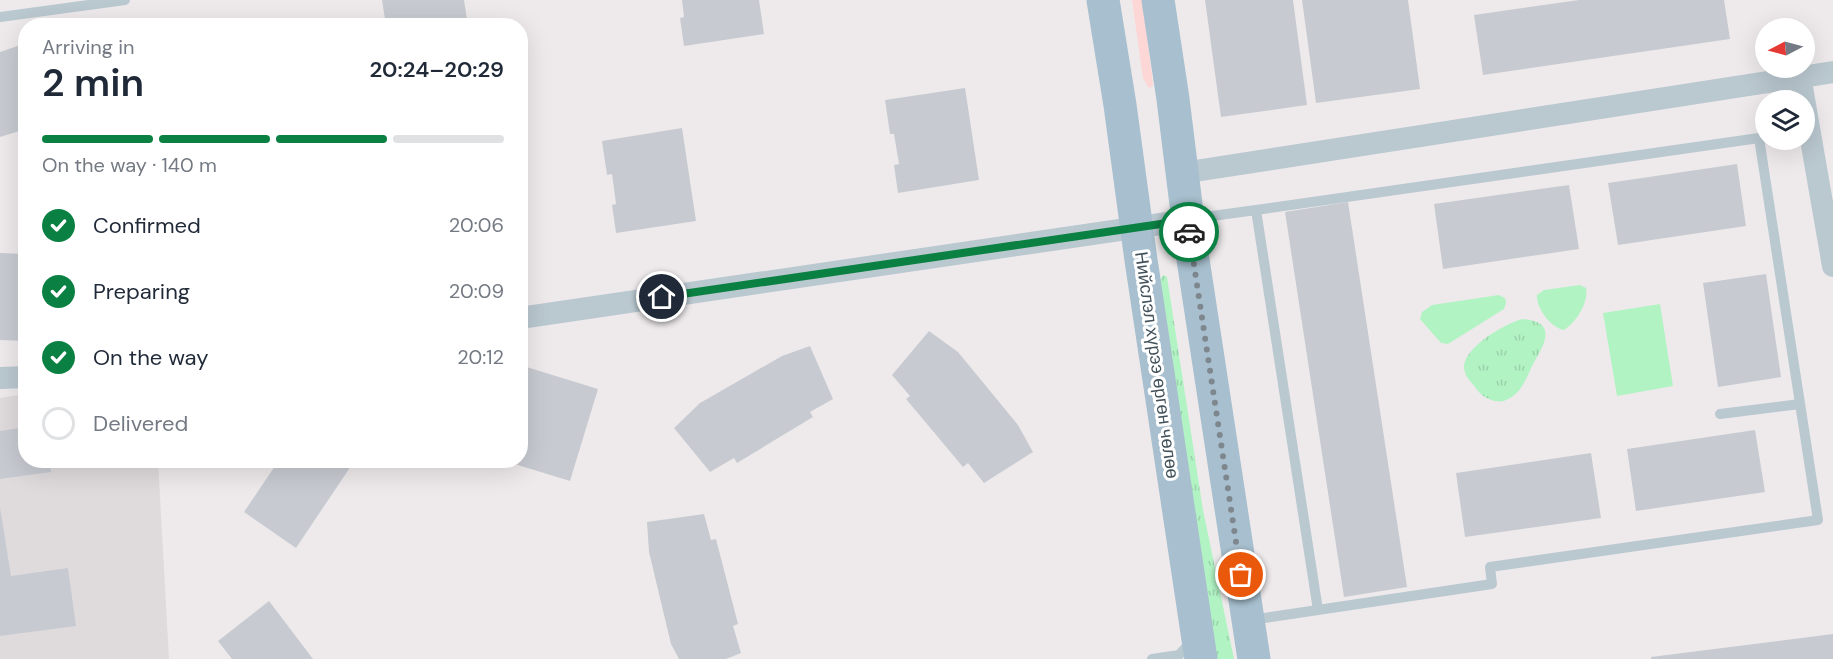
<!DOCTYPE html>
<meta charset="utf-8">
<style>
body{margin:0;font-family:"DM Sans",sans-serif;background:#f2f2f3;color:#1f2937;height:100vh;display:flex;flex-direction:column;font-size:22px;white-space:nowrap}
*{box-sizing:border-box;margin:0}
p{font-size:20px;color:#747a83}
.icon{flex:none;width:33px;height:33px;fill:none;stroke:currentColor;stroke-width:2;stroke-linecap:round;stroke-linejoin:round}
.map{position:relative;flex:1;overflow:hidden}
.details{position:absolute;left:18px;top:18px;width:510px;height:450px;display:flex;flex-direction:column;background:#fff;border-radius:24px;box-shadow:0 6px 24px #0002}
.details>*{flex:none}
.needle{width:39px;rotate:264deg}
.tools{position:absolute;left:1755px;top:18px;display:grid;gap:12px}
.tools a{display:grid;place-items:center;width:60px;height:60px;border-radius:50%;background:#fff;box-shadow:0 6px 24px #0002;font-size:30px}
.pin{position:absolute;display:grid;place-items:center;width:51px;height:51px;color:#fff;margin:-26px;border:3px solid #fff;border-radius:50%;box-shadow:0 2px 6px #0007}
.courier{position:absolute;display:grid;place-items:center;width:60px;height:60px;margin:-30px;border:4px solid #0b8043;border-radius:50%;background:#fff;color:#222;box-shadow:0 2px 8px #0007}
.summary em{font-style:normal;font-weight:600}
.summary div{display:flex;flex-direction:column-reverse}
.summary{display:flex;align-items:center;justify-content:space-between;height:102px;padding:0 24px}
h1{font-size:39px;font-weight:600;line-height:45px}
.bar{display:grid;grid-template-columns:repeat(4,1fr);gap:9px 6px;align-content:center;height:72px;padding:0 24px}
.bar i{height:8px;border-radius:4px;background:#e0e1e3}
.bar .active{background:#0b8043}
.bar p{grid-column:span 4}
ol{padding:0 24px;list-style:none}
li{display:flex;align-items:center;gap:18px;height:66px}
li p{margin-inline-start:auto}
li .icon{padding:6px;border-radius:50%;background:#0b8043;color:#fff;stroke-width:4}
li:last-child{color:#747a83}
li i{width:33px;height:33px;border:3px solid #e0e1e3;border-radius:50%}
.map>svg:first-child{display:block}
.education{fill:#dfdbdd}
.medical{fill:#fdd6d6}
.grass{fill:#b2f3c4}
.park{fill:url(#park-tufts)}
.building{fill:#c7cbd1}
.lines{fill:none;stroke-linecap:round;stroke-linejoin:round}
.service{stroke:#bac8d0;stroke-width:10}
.minor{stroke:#bac8d0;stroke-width:22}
.primary{stroke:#a7bfce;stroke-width:33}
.done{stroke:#7e878d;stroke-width:6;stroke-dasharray:0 10.8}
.route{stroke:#0b8043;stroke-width:8}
.labels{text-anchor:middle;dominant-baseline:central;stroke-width:6;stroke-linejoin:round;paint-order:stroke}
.street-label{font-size:18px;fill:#42515a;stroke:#fff}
</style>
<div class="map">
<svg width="1833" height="659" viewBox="0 0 1833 659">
<defs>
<pattern id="park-tufts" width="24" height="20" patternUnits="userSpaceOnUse" patternTransform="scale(1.5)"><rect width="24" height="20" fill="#b2f3c4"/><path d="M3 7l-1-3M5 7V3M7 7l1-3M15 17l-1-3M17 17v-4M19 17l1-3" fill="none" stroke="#9ad2ab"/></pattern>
</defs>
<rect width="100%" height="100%" fill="#eeeaeb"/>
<path class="education" d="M25,394L26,460L158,461L169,659H0V398Z"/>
<path class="medical" d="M1132,0H1142L1152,75L1153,86L1149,88L1143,78Z"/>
<path class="grass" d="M1580,285L1586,288C1589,302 1576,323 1564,330C1551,328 1536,308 1537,295L1544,290Z
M1499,295L1505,298L1506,303L1504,309L1448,344L1441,343L1420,319L1422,312L1432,305Z
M1660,304L1673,386L1617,396L1603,313Z"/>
<path class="park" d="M1163,275L1167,277L1203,510L1234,659H1216L1160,280Z
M1522,319C1558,321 1545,344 1533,364C1527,377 1521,395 1506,400C1500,403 1494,401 1489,399C1481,396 1477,390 1472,383C1468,379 1464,373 1464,367C1464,347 1506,323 1522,319Z"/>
<path class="building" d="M382,0H464L468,26H386Z
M682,0H759L764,34L684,46L680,18L684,17Z
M1205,0H1293L1307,105L1221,117Z
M1302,0H1408L1420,89L1316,103Z
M1579,0H1724L1730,39L1483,75L1474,15Z
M188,19L190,26H166V25Z
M26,43V129L0,137V52Z
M965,88L979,180L898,193L894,165L899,164L894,134H890L885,100Z
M682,128L696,221L616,233L612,205L616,204L612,174L607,175L602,141Z
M1737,164L1746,226L1618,245L1608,183Z
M1569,185L1579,249L1443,269L1434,204Z
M1348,202L1407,587L1344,597L1285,212Z
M0,253L26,254V341L0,340Z
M1766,274L1781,377L1718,387L1703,283Z
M929,331L958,352L1018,425L1033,452L984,483L968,463L963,467L906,399L910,396L892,375Z
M810,346L833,399L810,412L813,417L737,463L734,458L710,472L674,428L700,403L782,356Z
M520,365L598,389L570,481L505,461L520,460Z
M26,427V460H50L51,472L0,479V431Z
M1755,430L1765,492L1636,511L1627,449Z
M1591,453L1601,518L1465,537L1456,473Z
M279,460H355L296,548L244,512Z
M0,507L11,576L68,568L76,626L0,636Z
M704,514L711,540L716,539L738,624L733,626L741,653L726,659H679L671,644L649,552L647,522Z
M269,601L313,659H232L218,641Z
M1833,634V659H1651V657Z"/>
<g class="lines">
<path class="service" d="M0,17L125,0
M1190,219L1256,210L1318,610
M1720,414L1800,404
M1251,620L1492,584L1490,567L1818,520L1759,138L1256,210
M1152,659L1179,655L1192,641"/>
<path class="minor" d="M1800,76L1833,266
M1182,173L1833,72
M520,318L1188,220
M0,378L26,377"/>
<path class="primary" d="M1103,0L1120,105L1141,260L1201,659
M1158,0L1173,99L1192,253L1254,659"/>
</g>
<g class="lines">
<path class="done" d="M1189,232L1241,575"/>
<path class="route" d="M662,297L1188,220L1189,232"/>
</g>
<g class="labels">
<g class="street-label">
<text transform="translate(1157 365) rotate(82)">Нийслэл хүрээ өргөн чөлөө</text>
</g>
</g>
</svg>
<div class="tools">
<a><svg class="needle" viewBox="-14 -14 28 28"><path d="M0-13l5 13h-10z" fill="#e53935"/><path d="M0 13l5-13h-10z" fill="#747a83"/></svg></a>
<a><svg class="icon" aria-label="layers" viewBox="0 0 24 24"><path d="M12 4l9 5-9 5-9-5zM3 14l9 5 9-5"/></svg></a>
</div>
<div class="pin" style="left:1241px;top:575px;background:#ea580c"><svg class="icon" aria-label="bag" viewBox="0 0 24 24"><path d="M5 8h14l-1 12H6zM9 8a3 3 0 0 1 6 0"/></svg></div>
<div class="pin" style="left:662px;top:297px;background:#1f2937"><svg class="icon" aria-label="home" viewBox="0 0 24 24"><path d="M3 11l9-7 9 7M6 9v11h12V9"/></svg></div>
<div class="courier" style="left:1189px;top:232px"><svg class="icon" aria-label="car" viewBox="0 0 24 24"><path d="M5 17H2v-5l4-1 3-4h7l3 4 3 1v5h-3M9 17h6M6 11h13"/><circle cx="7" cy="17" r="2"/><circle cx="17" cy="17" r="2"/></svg></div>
<section class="details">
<div class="summary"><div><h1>2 min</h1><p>Arriving in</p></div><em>20:24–20:29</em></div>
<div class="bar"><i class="active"></i><i class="active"></i><i class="active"></i><i></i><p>On the way · 140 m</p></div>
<ol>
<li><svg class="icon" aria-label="check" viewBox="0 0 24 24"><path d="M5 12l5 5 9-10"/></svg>Confirmed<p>20:06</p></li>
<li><svg class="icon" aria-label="check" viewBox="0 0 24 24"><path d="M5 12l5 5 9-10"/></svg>Preparing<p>20:09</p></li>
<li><svg class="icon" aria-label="check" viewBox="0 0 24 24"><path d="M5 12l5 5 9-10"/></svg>On the way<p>20:12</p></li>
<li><i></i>Delivered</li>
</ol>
</section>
</div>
